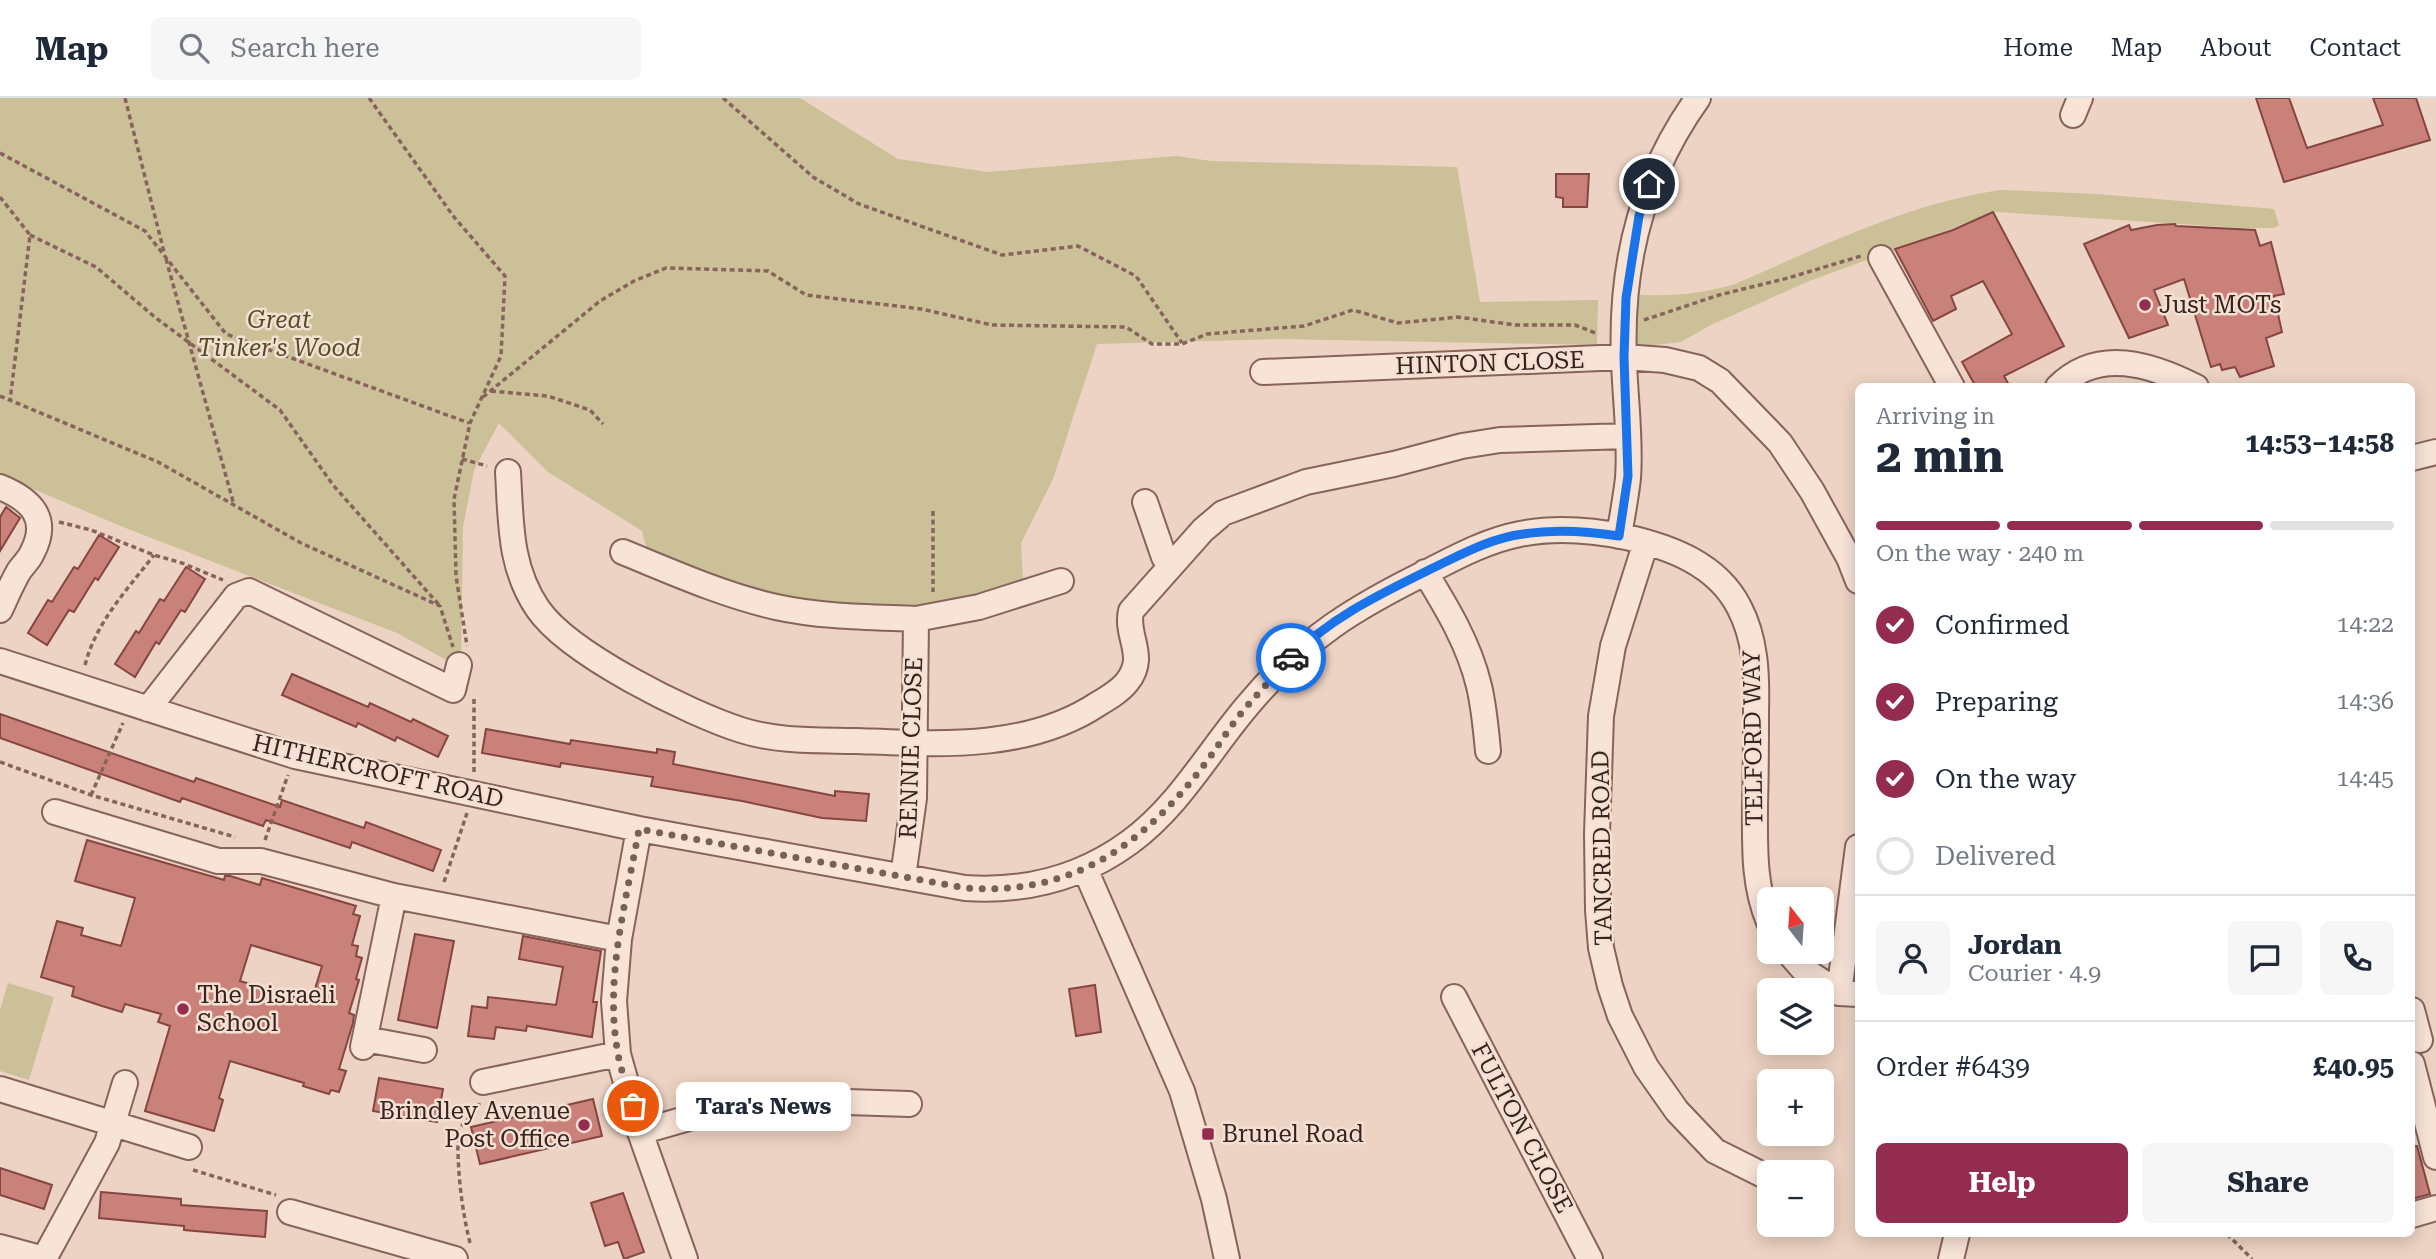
<!DOCTYPE html>
<meta charset="utf-8">
<style>
body{margin:0;font-family:"Roboto Serif",serif;background:#f6f6f7;color:#1f2937;height:100vh;display:flex;flex-direction:column;font-size:26px;white-space:nowrap}
*{box-sizing:border-box;margin:0}
p{font-size:23px;color:#747a83}
.icon{flex:none;width:38px;height:38px;fill:none;stroke:currentColor;stroke-width:2;stroke-linecap:round;stroke-linejoin:round}
.map{position:relative;flex:1;overflow:hidden}
.sheet{position:absolute;left:1855px;top:285px;width:560px;height:854px;display:flex;flex-direction:column;background:#fff;border-radius:10px;box-shadow:0 4px 18px #0003}
.sheet>*{flex:none}
.needle{width:46px;rotate:343deg}
.controls{position:absolute;left:1757px;top:789px;display:grid;gap:14px}
.controls a{display:grid;place-items:center;width:77px;height:77px;border-radius:10px;background:#fff;box-shadow:0 4px 18px #0003;font-size:35px}
.pin{position:absolute;display:grid;place-items:center;width:60px;height:60px;color:#fff;margin:-30px;border:4px solid #fff;border-radius:50%;box-shadow:0 2px 7px #0007}
.courier{position:absolute;display:grid;place-items:center;width:70px;height:70px;margin:-35px;border:5px solid #1a73e8;border-radius:50%;background:#fff;color:#222;box-shadow:0 2px 9px #0007}
.bubble{position:absolute;height:49px;border-radius:10px;background:#fff;box-shadow:0 4px 18px #0003;font-size:23px;font-weight:700;line-height:49px;text-align:center}
.headline em{font-style:normal;font-weight:700}
.headline div{display:flex;flex-direction:column-reverse}
.headline{display:flex;align-items:center;justify-content:space-between;height:119px;padding:0 21px}
h1{font-size:46px;font-weight:700;line-height:52px}
.bar{display:grid;grid-template-columns:repeat(4,1fr);gap:10px 7px;align-content:center;height:84px;padding:0 21px}
.bar i{height:9px;border-radius:5px;background:#e0e1e3}
.bar .active{background:#942c4f}
.bar p{grid-column:span 4}
.line{display:flex;align-items:center;gap:18px;padding:0 21px;border-top:2px solid #e0e1e3}
.line div{flex:1}
.round{display:grid;place-items:center;flex:none;width:74px;height:74px;border-radius:10px;background:#f6f6f7}
ol{padding:0 21px;list-style:none}
li{display:flex;align-items:center;gap:21px;height:77px}
li p{margin-inline-start:auto}
li .icon{padding:7px;border-radius:50%;background:#942c4f;color:#fff;stroke-width:4}
li:last-child{color:#747a83}
li i{width:38px;height:38px;border:4px solid #e0e1e3;border-radius:50%}
.primary-button{display:flex;gap:14px;margin-top:auto;padding:14px 21px}
.primary-button a{flex:1;height:80px;border-radius:10px;background:#942c4f;color:#fff;font-size:28px;font-weight:700;line-height:80px;text-align:center}
.primary-button a+a{background:#f6f6f7;color:#1f2937}
header{display:flex;align-items:center;gap:42px;box-sizing:border-box;height:98px;padding:0 35px;background:#fff;border-bottom:2px solid #e0e1e3}
header strong{font-size:33px}
nav{display:flex;gap:38px;margin-inline-start:auto;font-size:24px}
.search{width:490px;height:63px;background:#f6f6f7;display:flex;align-items:center;gap:18px;box-sizing:border-box;padding:0 24px;border-radius:10px;color:#747a83;font-size:26px}
.map>svg:first-child{display:block}
.green{fill:#cbc098}
.building{fill:#ca817a;stroke:#854641;stroke-width:2;fill-rule:evenodd}
.lines{fill:none;stroke-linecap:round;stroke-linejoin:round}
.minor-casing{stroke:#87635b;stroke-width:28}
.path{stroke:#87635b;stroke-width:3.5;stroke-dasharray:5 3.5;stroke-linecap:butt}
.minor{stroke:#f8e3d7;stroke-width:24}
.done{stroke:#776058;stroke-width:7;stroke-dasharray:0 12.6}
.route{stroke:#1a73e8;stroke-width:9}
.poi-dot{fill:#942c4f;stroke:#f4e0d3;stroke-width:2.5}
.labels{text-anchor:middle;dominant-baseline:central;stroke-width:5;stroke-linejoin:round;paint-order:stroke}
.poi-label{font-size:24px;fill:#37221e;stroke:#f4e0d3;text-anchor:start}
.park-label{font-size:24px;font-style:italic;fill:#534f25;stroke:#f4e0d3}
.street-label{font-size:24px;fill:#37221e;stroke:#f4e0d3}
</style>
<header>
<strong>Map</strong>
<div class="search"><svg class="icon" aria-label="search" viewBox="0 0 24 24"><circle cx="10" cy="10" r="6"/><path d="M15 15l6 6"/></svg>Search here</div>
<nav><a>Home</a><a>Map</a><a>About</a><a>Contact</a></nav>
</header>
<div class="map">
<svg width="2436" height="1161" viewBox="0 0 2436 1161">
<rect width="100%" height="100%" fill="#edd3c3"/>
<path class="green" d="M0,0H800L898,61L988,74L1176,58L1211,63L1457,69L1480,204L1598,202L1597,247L1279,241L1097,246L1053,381L1021,445L1023,484L987,499L909,511L792,506L648,455L642,433L548,374L499,325L474,372L463,429L461,570L397,535L123,429L0,377Z
M2001,92L2098,96L2274,111L2279,127L2274,130H2241L1996,114L1807,184L1711,227L1681,244L1636,249L1639,197C1673,198 1703,196 1735,186C1820,149 1909,105 2001,92Z
M8,885L54,899L29,982L0,973V912Z"/>
<path class="building" d="M2256,0H2289L2307,50L2383,27L2373,0H2416L2430,42L2284,84Z
M1556,76H1589L1587,109H1563V100L1556,99Z
M1993,114L2064,248L2004,278L2010,289H1976L1962,264L2012,236L1983,183L1951,198L1956,211L1933,223L1895,151L1953,132Z
M2175,126L2176,128L2255,132L2260,148L2271,144L2284,196L2274,198L2282,234L2266,240L2274,268L2240,279L2235,269L2222,272L2220,266L2211,269L2184,181L2154,192L2168,227L2129,240L2084,146L2129,127L2131,132L2157,127Z
M6,409L20,420L0,453V419Z
M99,437L119,449L98,482L95,480L74,514L69,512L47,547L28,535L48,502L52,504L74,469L78,471Z
M186,469L205,481L185,514L181,512L159,546L156,544L135,579L115,566L136,533L139,535L160,501L164,503Z
M292,576L368,609L370,605L411,624L413,621L448,638L438,659L397,639L395,643L358,625L356,629L282,597Z
M0,616L194,684L196,680L280,709L282,702L364,730L366,724L441,752L433,773L352,744L350,750L266,722L263,728L182,700L180,704L0,640Z
M486,631L570,646L571,642L657,655V651L675,654L673,666L835,698V693L869,696L866,723L822,720L742,703L651,688L653,679L561,665L560,669L482,655Z
M87,742L224,782L225,778H230L260,787L262,780L356,808L353,816L360,818L352,847L358,848L356,858L362,860L356,881L359,882L349,915L354,917L353,925L339,971L346,973L339,994L331,992L329,996L303,988L304,985L230,963L219,1000L223,1002L214,1033L145,1013L170,928L158,924L161,916L125,906L122,914L102,908L72,898L74,889L41,879L57,823L83,830L81,837L121,848L135,800L75,783ZM251,847L322,868L311,904L240,883Z
M415,836L454,843L437,930L398,922Z
M523,838L601,853L593,904H597L592,939L527,928L526,933L496,929L494,941L468,938L472,908L487,910L488,899L556,907L563,869L519,861Z
M1095,887L1101,934L1076,938L1069,891Z
M379,980L443,991L437,1024L373,1013Z
M593,1001L602,1038L480,1066L471,1029Z
M2417,1048L2430,1096L2412,1101V1049Z
M0,1070L52,1087L44,1111L0,1097Z
M101,1094L181,1101V1107L267,1113L265,1139L184,1132V1128L99,1120Z
M623,1095L644,1154L624,1161L618,1144L605,1148L591,1105Z"/>
<g class="lines">
<g class="minor-casing">
<path id="minor" d="M2073,17L2080,0
M1881,160L1952,289
M1263,274L1624,259L1665,262L1699,270L1720,283L1780,345L1812,393L1849,460L1858,483
M2058,289C2098,249 2151,266 2196,289
M2412,360L2436,354
M508,374C511,423 509,469 538,511C569,556 688,615 741,632C778,644 818,642 856,643C937,646 1027,653 1098,606C1108,600 1120,593 1127,584C1148,558 1125,539 1131,513L1203,432L1223,415L1306,384L1394,366L1462,348L1500,342L1627,338
M0,389C32,402 50,421 32,455C29,462 23,467 19,473C12,485 6,499 0,512
M1145,404L1164,459L1171,467
M1619,438C1622,419 1626,399 1628,380C1631,341 1625,301 1624,262C1620,167 1642,78 1698,0
M1646,444L1613,548L1601,618L1597,736L1598,812L1601,850L1610,888L1620,918L1646,969L1677,1013L1715,1053L1769,1080
M623,454C672,474 723,497 776,509C822,519 869,519 916,521
M1425,474C1447,510 1469,546 1479,588C1484,609 1486,631 1488,653
M0,563L295,658L639,731L965,790C1024,794 1081,780 1130,744C1180,707 1208,654 1248,607C1304,540 1355,509 1433,471C1460,457 1489,442 1520,436C1554,429 1592,432 1626,439C1670,449 1717,466 1739,509C1756,541 1757,577 1756,613C1756,644 1756,675 1755,707C1755,747 1753,786 1769,824
M148,611L236,498L249,493L453,592L459,567
M55,714L218,763H261L394,798
M639,731L619,841L614,903L618,956L640,1034L685,1161
M1085,771L1182,993L1214,1101L1227,1161
M903,779L914,700L916,521L979,509L1061,483
M1788,854L1803,871L1839,895L1858,896
M1839,895L1858,749
M1454,899L1590,1161
M2412,912L2420,942
M365,941L424,952
M363,949L394,798L619,841
M2412,966L2436,1059
M483,984L618,956
M0,991L189,1049
M640,1034L755,1001L909,1006
M290,1114L455,1161
M2412,1117L2436,1110
M0,1149L44,1161L107,1045L125,985
M1951,1161L1957,1136"/>
</g>
<path class="path" d="M125,0L164,154
M369,0L454,119L505,178L501,258L470,325L454,401L456,478L467,548
M723,0L813,79L859,106L1002,157L1078,148L1136,178L1182,245
M0,55L145,133L226,236L469,325
M0,99L30,137L10,303
M30,137L96,169L156,220L280,312L333,387L440,508
M166,161L234,407
M1644,222L1719,197L1788,180L1861,158
M491,293L548,298L590,312L603,326
M0,298L158,364L301,445L440,508L453,549
M483,299L600,203L634,183L666,170L768,173L806,197L921,211L992,227L1126,229L1152,246H1182L1207,236L1304,228L1353,212L1398,225L1458,219L1515,227H1575L1598,236
M462,361L487,368
M933,413V494
M59,424L91,432L154,457L182,465L223,482
M85,567C96,524 127,492 154,457
M0,664L91,697L235,739
M474,674V601
M91,697L123,625
M265,742L288,677
M444,784L467,715
M193,1072L276,1097
M2227,1136L2252,1161
M470,1145C461,1108 457,1070 458,1032L478,1010L479,1005"/>
<use href="#minor" class="minor"/>
</g>
<g class="lines">
<path class="done" d="M633,1008C628,991 621,973 618,956C604,882 626,804 639,731L965,790C1073,798 1144,747 1207,663C1221,644 1233,624 1248,607C1262,591 1277,575 1291,560"/>
<path class="route" d="M1291,560C1331,518 1387,493 1437,468C1464,455 1492,440 1523,436C1555,431 1587,433 1619,438L1628,378L1624,259L1626,200L1639,118L1649,86"/>
</g>
<g class="poi-dot">
<circle cx="2145" cy="207" r="7"/>
<circle cx="183" cy="911" r="7"/>
<circle cx="584" cy="1027" r="7"/>
<rect x="1201" y="1029" width="14" height="14" rx="3.5"/>
</g>
<g class="labels">
<g class="poi-label">
<text x="2159" y="207">Just MOTs</text>
<text x="197" y="897">The Disraeli<tspan x="197" dy="28">School</tspan></text>
<text x="570" y="1013" text-anchor="end">Brindley Avenue<tspan x="570" dy="28">Post Office</tspan></text>
<text x="1222" y="1036">Brunel Road</text>
</g>
<g class="park-label">
<text x="279" y="222">Great<tspan x="279" dy="28">Tinker's Wood</tspan></text>
</g>
<g class="street-label">
<text transform="translate(1490 265) rotate(-2)">HINTON CLOSE</text>
<text transform="translate(1753 640) rotate(-91)">TELFORD WAY</text>
<text transform="translate(911 650) rotate(-88)">RENNIE CLOSE</text>
<text transform="translate(378 673) rotate(13)">HITHERCROFT ROAD</text>
<text transform="translate(1602 750) rotate(-91)">TANCRED ROAD</text>
<text transform="translate(1522 1030) rotate(62)">FULTON CLOSE</text>
</g>
</g>
</svg>
<div class="controls">
<a><svg class="needle" viewBox="-14 -14 28 28"><path d="M0-13l5 13h-10z" fill="#e53935"/><path d="M0 13l5-13h-10z" fill="#747a83"/></svg></a>
<a><svg class="icon" aria-label="layers" viewBox="0 0 24 24"><path d="M12 4l9 5-9 5-9-5zM3 14l9 5 9-5"/></svg></a>
<a>+</a>
<a>−</a>
</div>
<div class="pin" style="left:633px;top:1008px;background:#ea580c"><svg class="icon" aria-label="bag" viewBox="0 0 24 24"><path d="M5 8h14l-1 12H6zM9 8a3 3 0 0 1 6 0"/></svg></div>
<div class="pin" style="left:1649px;top:86px;background:#1f2937"><svg class="icon" aria-label="home" viewBox="0 0 24 24"><path d="M3 11l9-7 9 7M6 9v11h12V9"/></svg></div>
<div class="courier" style="left:1291px;top:560px"><svg class="icon" aria-label="car" viewBox="0 0 24 24"><path d="M5 17H2v-5l4-1 3-4h7l3 4 3 1v5h-3M9 17h6M6 11h13"/><circle cx="7" cy="17" r="2"/><circle cx="17" cy="17" r="2"/></svg></div>
<div class="bubble" style="left:676px;top:984px;width:175px">Tara's News</div>
<section class="sheet">
<div class="headline"><div><h1>2 min</h1><p>Arriving in</p></div><em>14:53–14:58</em></div>
<div class="bar"><i class="active"></i><i class="active"></i><i class="active"></i><i></i><p>On the way · 240 m</p></div>
<ol>
<li><svg class="icon" aria-label="check" viewBox="0 0 24 24"><path d="M5 12l5 5 9-10"/></svg>Confirmed<p>14:22</p></li>
<li><svg class="icon" aria-label="check" viewBox="0 0 24 24"><path d="M5 12l5 5 9-10"/></svg>Preparing<p>14:36</p></li>
<li><svg class="icon" aria-label="check" viewBox="0 0 24 24"><path d="M5 12l5 5 9-10"/></svg>On the way<p>14:45</p></li>
<li><i></i>Delivered</li>
</ol>
<div class="line" style="height:126px"><a class="round"><svg class="icon" aria-label="person" viewBox="0 0 24 24"><circle cx="12" cy="8" r="4"/><path d="M4 21q1-7 8-7t8 7"/></svg></a><div><b>Jordan</b><p>Courier · 4.9</p></div><a class="round"><svg class="icon" aria-label="chat" viewBox="0 0 24 24"><path d="M4 5h16v11H9l-5 4z"/></svg></a><a class="round"><svg class="icon" aria-label="phone" viewBox="0 0 24 24"><path d="M5 4h4l2 5-3 2q2 4 5 5l2-3 5 2v4C11 20 4 13 5 4z"/></svg></a></div>
<div class="line" style="height:91px"><div>Order #6439</div><b>£40.95</b></div>
<div class="primary-button"><a>Help</a><a>Share</a></div>
</section>
</div>
